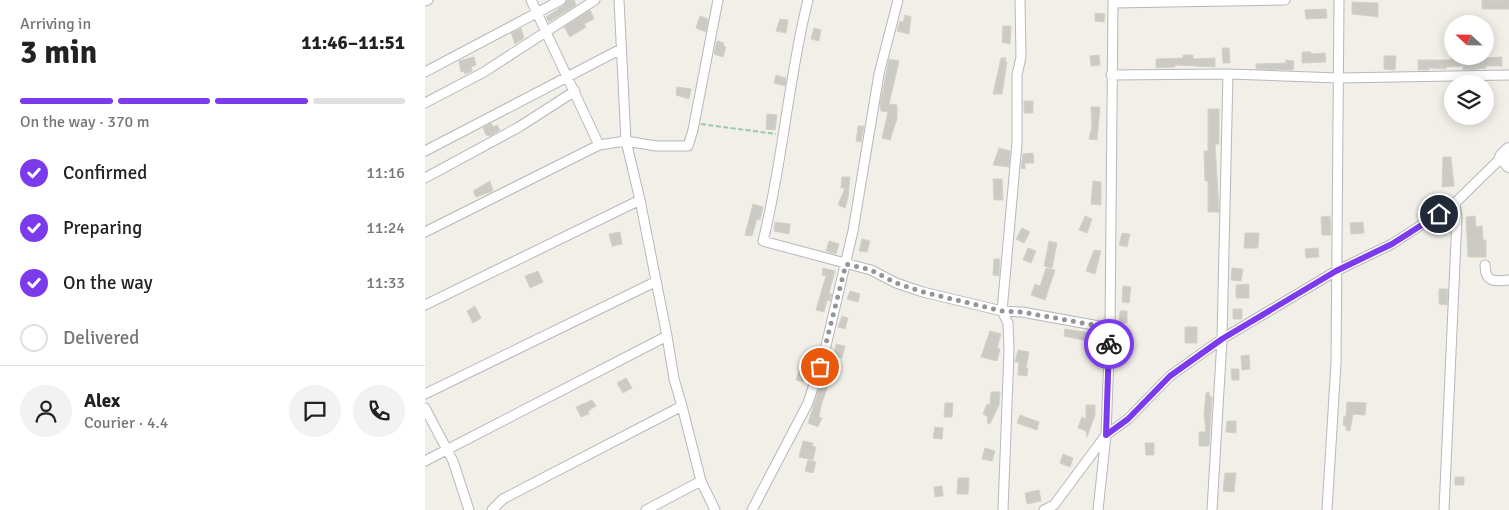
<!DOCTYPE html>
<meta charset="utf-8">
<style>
body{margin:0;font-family:Signika,sans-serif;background:#f2f2f2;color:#222;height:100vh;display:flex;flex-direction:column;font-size:19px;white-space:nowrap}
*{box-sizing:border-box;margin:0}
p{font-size:16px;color:#767676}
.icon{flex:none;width:28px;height:28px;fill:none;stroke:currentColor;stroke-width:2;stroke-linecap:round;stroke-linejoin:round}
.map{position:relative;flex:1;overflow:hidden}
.drawer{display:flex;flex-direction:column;background:#fff;width:425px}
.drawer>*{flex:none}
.needle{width:32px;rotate:292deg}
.fabs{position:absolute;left:1019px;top:15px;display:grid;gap:10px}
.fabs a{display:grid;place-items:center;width:50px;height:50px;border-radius:50%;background:#fff;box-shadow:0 2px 12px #0003;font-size:25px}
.pin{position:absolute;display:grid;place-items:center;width:42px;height:42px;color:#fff;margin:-21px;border:2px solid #fff;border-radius:50%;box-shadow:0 1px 5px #0007}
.courier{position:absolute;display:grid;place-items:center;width:50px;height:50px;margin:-25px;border:4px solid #7c3aed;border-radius:50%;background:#fff;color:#222;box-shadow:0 1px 6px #0007}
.head em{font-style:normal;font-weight:700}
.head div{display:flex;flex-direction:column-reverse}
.head{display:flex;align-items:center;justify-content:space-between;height:85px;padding:0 20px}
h1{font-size:32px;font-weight:700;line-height:38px}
.bar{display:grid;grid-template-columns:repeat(4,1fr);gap:8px 5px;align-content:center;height:60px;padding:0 20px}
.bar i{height:6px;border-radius:4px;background:#e0e0e0}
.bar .current{background:#7c3aed}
.bar p{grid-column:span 4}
.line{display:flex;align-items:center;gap:12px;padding:0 20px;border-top:1px solid #e0e0e0}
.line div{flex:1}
.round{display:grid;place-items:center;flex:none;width:52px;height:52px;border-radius:26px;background:#f2f2f2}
ol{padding:0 20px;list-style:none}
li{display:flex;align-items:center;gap:15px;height:55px}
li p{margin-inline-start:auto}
li .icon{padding:5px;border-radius:50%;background:#7c3aed;color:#fff;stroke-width:4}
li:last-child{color:#767676}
li i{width:28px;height:28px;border:2px solid #e0e0e0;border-radius:50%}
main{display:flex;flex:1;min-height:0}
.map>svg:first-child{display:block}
.building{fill:#cccac5;stroke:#d6d1c6}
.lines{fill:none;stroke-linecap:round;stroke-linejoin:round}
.street-casing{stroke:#b5b8bc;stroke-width:11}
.secondary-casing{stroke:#b6babf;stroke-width:16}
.path{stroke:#9cc7a9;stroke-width:2;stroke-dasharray:5 2.5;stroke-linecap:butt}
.street{stroke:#fff;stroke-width:9}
.secondary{stroke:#fff;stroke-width:14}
.done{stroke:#929495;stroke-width:5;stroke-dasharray:0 9}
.route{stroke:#7c3aed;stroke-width:6}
</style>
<main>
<section class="drawer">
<div class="head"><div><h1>3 min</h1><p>Arriving in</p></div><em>11:46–11:51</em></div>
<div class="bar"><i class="current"></i><i class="current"></i><i class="current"></i><i></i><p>On the way · 370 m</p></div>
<ol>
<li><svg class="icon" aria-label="check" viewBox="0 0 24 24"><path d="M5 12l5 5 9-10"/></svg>Confirmed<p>11:16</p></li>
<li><svg class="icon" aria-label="check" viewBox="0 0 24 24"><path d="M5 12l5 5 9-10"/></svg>Preparing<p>11:24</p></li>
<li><svg class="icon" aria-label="check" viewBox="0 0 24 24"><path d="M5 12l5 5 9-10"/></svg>On the way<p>11:33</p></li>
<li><i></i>Delivered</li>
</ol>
<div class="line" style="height:90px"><a class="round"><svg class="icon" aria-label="person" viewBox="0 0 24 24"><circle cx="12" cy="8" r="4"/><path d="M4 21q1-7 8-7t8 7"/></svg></a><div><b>Alex</b><p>Courier · 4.4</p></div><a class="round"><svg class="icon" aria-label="chat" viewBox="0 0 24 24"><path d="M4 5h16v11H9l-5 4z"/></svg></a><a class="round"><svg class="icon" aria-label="phone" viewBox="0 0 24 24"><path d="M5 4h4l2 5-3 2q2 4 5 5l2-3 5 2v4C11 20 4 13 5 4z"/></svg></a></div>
</section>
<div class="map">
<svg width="1084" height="510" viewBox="0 0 1084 510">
<rect width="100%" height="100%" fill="#f1efe8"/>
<path class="building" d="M142,0H149L151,5L124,22L121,17L139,5Z
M1057,0H1084V9H1057Z
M927,2L953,3V17L927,14Z
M901,9L902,18L881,19L880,10Z
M165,10L169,19L159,24L161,27L145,37L139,27Z
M670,13L680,14L679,22L670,21Z
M480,15L486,17L484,34L472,31L475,21L478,22Z
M275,16L283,19L281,32L271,28Z
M355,19L363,20L361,33L351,31Z
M578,26H586L585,44L577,42Z
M96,28L99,38L90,44L86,33Z
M389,28L396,30L394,41L386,39Z
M292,41L299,43L298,46L301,47L298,57L289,54Z
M797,48H804L805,63H798Z
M877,52H886V54L900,53L901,62L877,63Z
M674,55L675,65L666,66L665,56Z
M758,55H768V59L790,58V67L750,65V67L731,68V59L758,58Z
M959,56H971L970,70L959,69Z
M1026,56L1045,59L1077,57V66H1061V68L1053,69L1038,70V66L1021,67V69L1004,68V70H993V60H1026Z
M49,57L51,65L46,67L47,71L40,74L39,71L36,72L34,61Z
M576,58H581L580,62H582L577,94H568Z
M464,59L474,61L464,104L472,105V119L465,140L457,138L463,112L456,111L455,104Z
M861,60L869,61L868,70L831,69V64L861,63Z
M351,75L361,78L360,86L349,83Z
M252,87L266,89L264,99L251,95Z
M599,101H608V113H599Z
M666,107H675L672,140L664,139L667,127Z
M783,109H794V144H790L794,212H783V181H780L779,151H783Z
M342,114L352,115L350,130L341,129Z
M66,123L68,127L72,125L75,130L65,136L61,135L58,128Z
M433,126H439L436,142L431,141Z
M574,148L585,151L584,167L568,165Z
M608,153L609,163H600V169L596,168L598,154Z
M1018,157H1026L1029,186L1017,187Z
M417,177H425L423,198L420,208L413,205L420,188H416Z
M568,179H577L578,200H569Z
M65,181L68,191L51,197L48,191Z
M668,181L676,182V205L666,204Z
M328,204L338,207L335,220L332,219L327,236L320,235Z
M660,216L667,219L662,233L654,230Z
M905,216L906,235H897L896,217Z
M1050,216L1051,227L1057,226L1058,240H1061V257H1043L1041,217Z
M350,222L365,224L364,234L349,231Z
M938,222L939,233L926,234L925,223Z
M597,228L605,232L599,243L591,239Z
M195,232L197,244L187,246L184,234Z
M697,233L705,234L702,247L694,245Z
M820,233H834L833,248H819Z
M437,239L445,241L442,252L434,251Z
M404,241L414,244L411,254L401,251Z
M624,241L632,243L627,268L619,266Z
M603,248L611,251L606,263L598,260Z
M893,248L894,257L881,258L880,249Z
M669,250L676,251L670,274L661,271Z
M569,259H575L574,276L568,275Z
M398,268L410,271L404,293L407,294L405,301L402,300L399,312L391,310L401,276L397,275Z
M621,268L630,270L620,300L606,295L610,284L615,286Z
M807,268L818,269L816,281L806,280Z
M113,271L118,282L105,288L100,276Z
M824,284V298H811V285Z
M698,286L706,287L704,303L697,302Z
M1014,289H1023L1022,305L1014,304Z
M425,291L435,294L433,302L422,299Z
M50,306L56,318L48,323L42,311Z
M808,309H817V319H808Z
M695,311H702V323H694Z
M417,316L423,318L420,329L413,327Z
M760,327H772V343H760Z
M640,329L673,334L672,343L639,336Z
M565,331L576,334L572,348L575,349L572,361L556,357Z
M411,344L420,346L417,358L409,356Z
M593,350L604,352L601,368H603L602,376L593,375L594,362H590Z
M380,353L388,356L378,382L371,380Z
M824,355L825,369L817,370L816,356Z
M806,369H814V380H807Z
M400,371L407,373L396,406L394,417L397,418L393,427L383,423Z
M201,378L207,388L198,393L192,383Z
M566,392H575L574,405L565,424L562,423L563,417L558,414L562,404L565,405Z
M784,392L785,397H787L784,446H774V432H781L779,414L781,393Z
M167,400L171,406L163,411L164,414L156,417L151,407Z
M922,402L941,403L940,415L928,414L925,431L921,430V426L918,425L919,416L921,417Z
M520,403H528L527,417H519Z
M661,405H670V415L662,437L661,431L653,428L657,417L661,419Z
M595,415L614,422L612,430L592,423Z
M802,421H811V433L801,432Z
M510,427L518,428L517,439L508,438Z
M378,441L388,443L387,446L391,447L388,460L374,457Z
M720,443H729V455H721Z
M560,448L570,451L567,461L557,459Z
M638,454L648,458L645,467L635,463Z
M383,460L391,462L388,473L380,471Z
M800,473H811L809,492L798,491Z
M1030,477H1039V485H1030Z
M533,478H544L543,494H532Z
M517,486L518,496L510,497L509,487Z
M614,490L616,501L602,504L600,493Z"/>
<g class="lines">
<g class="street-casing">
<path id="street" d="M106,0L174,145
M194,0L201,141L231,146H263L268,130L293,0
M383,0C363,79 358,162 338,241L446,270L471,283L498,292L577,311L597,312L685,328
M0,1L3,0
M688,3L860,0
M0,72L136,0
M686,75L803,74L914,78L1084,75
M0,103L59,72L170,0
M0,151L196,49
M0,178L94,127L150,91
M0,232L174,145L201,141L215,200L242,336L0,461
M1060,265C1060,282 1069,282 1084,280
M0,305L215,200
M0,394L230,282
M257,406L276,481L290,510
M0,408L28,461L44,510
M67,510L78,499L257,406L249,379L242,336
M221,510L276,481
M327,510L383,403L400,350L428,231L454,74L473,0
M578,510L584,351L583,323L577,311L592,143V75L596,57L595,0
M619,510L629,505L681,435L703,419L745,376L797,339L911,271L967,244L1030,203L1077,157
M673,510L681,435L685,328L688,0
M787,510L797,339L803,74
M902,510L911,363L914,0
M1019,510L1032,218L1030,203"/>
</g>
<g class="secondary-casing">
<path id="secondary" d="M1084,150L1077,157L1084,165"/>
</g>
<path class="path" d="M276,124L351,134"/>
<use href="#street" class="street"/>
<use href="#secondary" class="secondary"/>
</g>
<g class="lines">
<path class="done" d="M395,367L421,264L446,270L471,283L498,292L577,311L597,312L685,328L684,344"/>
<path class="route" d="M684,344L681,435L703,419L745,376L797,339L911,271L967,244L1014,214"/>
</g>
</svg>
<div class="fabs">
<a><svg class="needle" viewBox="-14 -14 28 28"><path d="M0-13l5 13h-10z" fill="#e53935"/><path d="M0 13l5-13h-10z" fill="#767676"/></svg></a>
<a><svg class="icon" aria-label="layers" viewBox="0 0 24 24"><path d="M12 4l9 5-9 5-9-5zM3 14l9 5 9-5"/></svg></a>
</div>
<div class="pin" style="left:395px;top:367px;background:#ea580c"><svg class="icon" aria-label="bag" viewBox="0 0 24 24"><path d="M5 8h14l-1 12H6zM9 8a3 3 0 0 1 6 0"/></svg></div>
<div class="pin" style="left:1014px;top:214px;background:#1f2937"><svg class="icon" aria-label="home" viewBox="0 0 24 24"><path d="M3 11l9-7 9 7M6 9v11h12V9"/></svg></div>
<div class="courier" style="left:684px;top:344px"><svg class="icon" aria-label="bike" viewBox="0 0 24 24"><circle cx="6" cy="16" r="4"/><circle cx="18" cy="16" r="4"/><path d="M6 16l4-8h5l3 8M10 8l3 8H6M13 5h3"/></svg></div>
</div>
</main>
